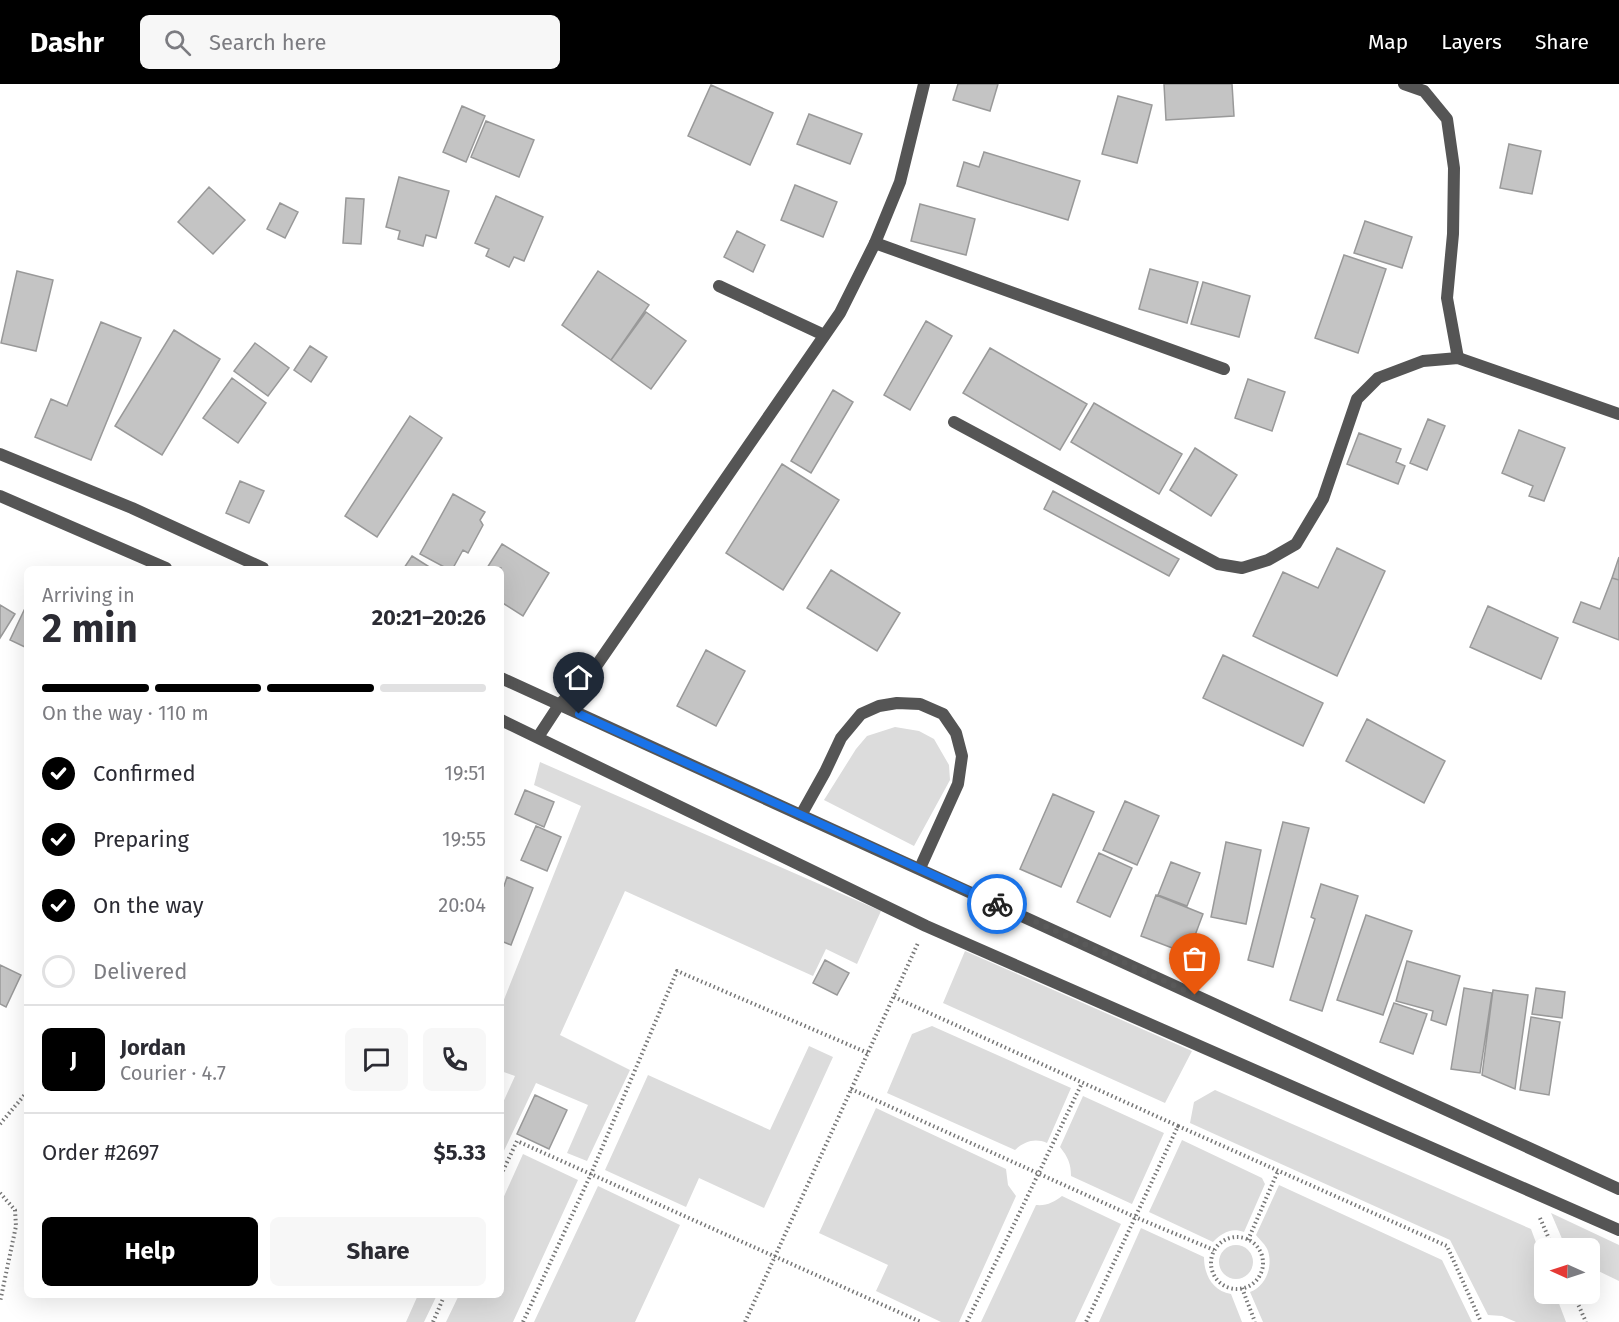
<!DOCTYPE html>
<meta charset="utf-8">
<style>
body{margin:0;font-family:"Fira Sans",sans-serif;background:#f7f7f7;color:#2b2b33;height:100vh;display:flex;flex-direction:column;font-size:22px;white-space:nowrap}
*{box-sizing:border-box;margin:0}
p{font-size:20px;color:#7c7c81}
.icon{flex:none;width:33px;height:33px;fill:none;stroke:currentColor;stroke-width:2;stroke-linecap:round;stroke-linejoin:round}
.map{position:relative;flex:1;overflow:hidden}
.sheet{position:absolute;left:24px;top:482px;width:480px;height:732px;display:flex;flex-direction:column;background:#fff;border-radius:9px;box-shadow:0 6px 24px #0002}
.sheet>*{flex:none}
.needle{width:39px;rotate:273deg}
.buttons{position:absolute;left:1534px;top:1154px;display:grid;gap:12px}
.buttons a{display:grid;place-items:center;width:66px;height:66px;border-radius:9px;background:#fff;box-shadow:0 6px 24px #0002;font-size:30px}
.pin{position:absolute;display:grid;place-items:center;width:51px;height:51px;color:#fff;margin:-62px -26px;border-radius:50% 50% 50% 0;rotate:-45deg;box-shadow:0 0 6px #0007}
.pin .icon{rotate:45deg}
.courier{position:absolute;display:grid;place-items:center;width:60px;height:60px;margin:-30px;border:4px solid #1a73e8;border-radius:50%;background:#fff;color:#222;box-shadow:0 2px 8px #0007}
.summary em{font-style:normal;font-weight:700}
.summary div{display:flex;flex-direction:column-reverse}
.summary{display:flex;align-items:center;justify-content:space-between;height:102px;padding:0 18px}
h1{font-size:39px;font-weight:700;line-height:45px}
.bar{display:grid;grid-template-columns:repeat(4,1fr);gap:9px 6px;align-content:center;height:72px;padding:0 18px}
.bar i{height:8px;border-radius:4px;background:#e1e1e2}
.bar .active{background:#000}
.bar p{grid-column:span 4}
.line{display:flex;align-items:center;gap:15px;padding:0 18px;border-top:2px solid #e1e1e2}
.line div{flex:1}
.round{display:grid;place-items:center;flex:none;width:63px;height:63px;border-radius:9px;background:#f7f7f7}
ol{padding:0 18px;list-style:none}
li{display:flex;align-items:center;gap:18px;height:66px}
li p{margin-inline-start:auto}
li .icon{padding:6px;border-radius:50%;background:#000;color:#fff;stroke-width:4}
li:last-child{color:#7c7c81}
li i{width:33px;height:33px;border:3px solid #e1e1e2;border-radius:50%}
.cta{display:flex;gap:12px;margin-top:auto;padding:12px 18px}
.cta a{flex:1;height:69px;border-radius:9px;background:#000;color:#fff;font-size:24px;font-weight:700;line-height:69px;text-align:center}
.cta a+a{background:#f7f7f7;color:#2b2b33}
header{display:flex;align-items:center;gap:36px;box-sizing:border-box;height:84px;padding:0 30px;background:#000;color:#fff}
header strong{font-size:28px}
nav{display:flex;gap:33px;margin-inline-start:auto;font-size:21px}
.search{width:420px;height:54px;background:#f7f7f7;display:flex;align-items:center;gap:15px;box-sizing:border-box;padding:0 21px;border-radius:9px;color:#7c7c81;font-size:22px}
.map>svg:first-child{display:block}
.green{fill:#dcdcdc}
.building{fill:#c4c4c4;stroke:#999;stroke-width:1.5}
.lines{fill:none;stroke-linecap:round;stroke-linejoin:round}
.path{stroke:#777;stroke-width:4;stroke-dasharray:1.5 3;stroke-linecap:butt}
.service{stroke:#555;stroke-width:12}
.minor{stroke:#555;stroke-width:12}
.tertiary{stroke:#555;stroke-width:12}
.done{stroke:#595959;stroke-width:6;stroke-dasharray:0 10.8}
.route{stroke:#1a73e8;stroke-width:8}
</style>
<header>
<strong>Dashr</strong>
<div class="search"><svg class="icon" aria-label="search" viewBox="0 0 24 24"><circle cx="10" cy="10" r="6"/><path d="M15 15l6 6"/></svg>Search here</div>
<nav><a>Map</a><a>Layers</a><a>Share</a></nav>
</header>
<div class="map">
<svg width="1619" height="1238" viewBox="0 0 1619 1238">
<rect width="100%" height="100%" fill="#fff"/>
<path class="green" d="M895,643L919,647L934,655L949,681L950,696L914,762L824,716L856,665L867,652Z
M540,678L881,827L857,880L826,865L813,892L625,807L560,951L630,986L587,1077L567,1069L588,1021L536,999L501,1073V1023L515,992L501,987V923L581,722L534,701Z
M965,867L1192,967L1165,1019L943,919Z
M932,942L1071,1004L1047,1059C1035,1054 1025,1057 1015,1066L887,1009L912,950Z
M809,962L833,973L764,1124L699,1094L686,1123L605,1086L648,991L770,1046Z
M1215,1006L1531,1145L1545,1183V1209H1555L1566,1238H1516L1502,1232L1488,1231L1450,1156L1190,1039L1194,1018Z
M1083,1012L1164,1049L1132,1120L1071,1092C1071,1080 1068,1073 1060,1063Z
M876,1024L1006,1085L1008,1101L1016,1112L959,1238H941L876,1207L888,1181L819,1149Z
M1182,1056L1262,1094L1265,1100L1244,1148C1231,1143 1222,1149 1213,1158L1149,1128Z
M523,1070L578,1096L513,1238H446L459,1211L501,1210V1119Z
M1279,1101L1442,1176L1472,1238H1263L1250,1208C1266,1202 1273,1183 1268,1167C1266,1161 1260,1156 1256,1151Z
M598,1102L680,1141L635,1238H534Z
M1062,1112L1121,1140L1075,1238H981L1036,1121C1047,1122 1054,1118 1062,1112Z
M1551,1129L1619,1161V1197L1590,1183V1164H1566Z
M1141,1144L1204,1173C1204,1190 1212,1207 1231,1210L1242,1238H1099Z
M1219 1178a17 17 0 1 1 34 0a17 17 0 1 1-34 0Z
M418,1211H437L424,1238H406Z"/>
<path class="building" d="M958,0H998L990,27L953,16Z
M1164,0H1232L1234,32L1166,36Z
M711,1L773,29L750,81L688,52Z
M1118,12L1152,21L1137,79L1102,70Z
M462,22L485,32L466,78L443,68Z
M809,30L862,50L850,80L797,60Z
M486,37L534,56L519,93L471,73Z
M1509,60L1541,67L1532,110L1500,104Z
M984,68L1080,97L1068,136L957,102L964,78L979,83Z
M399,93L449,107L436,154L426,151L423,162L398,155L400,147L386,143Z
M795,101L837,118L823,153L781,136Z
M209,103L245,136L213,170L178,138Z
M496,112L543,133L524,177L514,173L509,183L486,172L489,165L475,159Z
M346,114L364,115L361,160L343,159Z
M280,119L298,128L285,154L267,145Z
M920,120L975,135L966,171L911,157Z
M1365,137L1412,153L1402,184L1354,169Z
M737,147L765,161L753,188L724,173Z
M1344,171L1386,185L1358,269L1315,254Z
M1150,185L1198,198L1187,239L1139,225Z
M17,187L53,196L36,267L1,259Z
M598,187L649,221L611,276L562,241Z
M1203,198L1250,212L1239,253L1191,240Z
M646,228L686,257L651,305L611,276Z
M926,237L952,252L910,326L884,311Z
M101,238L141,254L91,376L35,353L51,315L67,322Z
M174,246L220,275L162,371L115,342Z
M255,259L289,284L268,312L234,287Z
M310,262L327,273L311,298L294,286Z
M990,264L1087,320L1060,366L963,309Z
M232,294L266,319L238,359L203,334Z
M1248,295L1285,308L1272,347L1235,334Z
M833,306L853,318L811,389L791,377Z
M1094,319L1182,370L1159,410L1071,358Z
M410,332L442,354L377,453L345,432Z
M1428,335L1445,342L1427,386L1410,379Z
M1519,346L1565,364L1544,417L1529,412L1533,402L1502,389Z
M1359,349L1401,365L1396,378L1405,382L1398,400L1347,380Z
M1195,364L1237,391L1211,432L1170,406Z
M782,380L839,416L783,506L726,469Z
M240,397L264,407L249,439L226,429Z
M1053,407L1179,475L1169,492L1044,425Z
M453,410L485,428L480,436L483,441L468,469L463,466L453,484H446L420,470Z
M502,460L549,489L523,532L501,518V484H487Z
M1337,464L1385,487L1337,592L1253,552L1283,488L1318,504Z
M412,472L431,484H404Z
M1619,473V496L1612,494Z
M831,486L900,529L877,567L807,524Z
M1612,494L1619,496V556L1573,538L1581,518L1600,525Z
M27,520V564L10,556Z
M0,521L15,530L0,554Z
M1488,522L1558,554L1541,595L1470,563Z
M706,566L745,587L716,642L677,622Z
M1223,571L1323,619L1303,662L1203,614Z
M1367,635L1445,677L1424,719L1346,677Z
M525,706L554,718L544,743L515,730Z
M1053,710L1094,728L1061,803L1020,785Z
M1125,717L1159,732L1137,781L1103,766Z
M1283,738L1309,744L1273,883L1248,876Z
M536,742L561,753L547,787L521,776Z
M1226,758L1261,766L1246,840L1211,833Z
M1099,769L1132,784L1110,833L1077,818Z
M1171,778L1200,789L1187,822L1158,811Z
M507,793L533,804L511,861L501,857V801L504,802Z
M1321,800L1358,812L1322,927L1290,916L1315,835L1311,833Z
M1156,811L1203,830L1188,870L1141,852Z
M1366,831L1412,847L1383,931L1337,916Z
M825,876L849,889L837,911L813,899Z
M1407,877L1460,892L1446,941L1431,936L1433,927L1396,917Z
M0,881L21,891L6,923L0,920Z
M1464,904L1492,909L1480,989L1451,985Z
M1536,904L1565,908L1562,934L1532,930Z
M1493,906L1528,911L1515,1005L1482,991Z
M1394,919L1427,930L1413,970L1380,958Z
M1531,933L1560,938L1549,1011L1520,1006Z
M535,1011L567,1026L549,1065L517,1050Z"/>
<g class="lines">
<path class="path" d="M894,913L1178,1042L1086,1238
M851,1005L1135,1133L1214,1166
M0,1040L27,1008
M1178,1042L1447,1162L1481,1238
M501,1091L517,1057L921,1238
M0,1109L15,1126L16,1142L0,1218
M1540,1134L1553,1164
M1211 1179a26 26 0 1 1 52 0a26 26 0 1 1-52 0Z
M1248,1156L1278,1087
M1242,1204L1255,1238
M1573,1209L1586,1238
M433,1238L445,1210
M523,1238L591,1090L677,887L868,969
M745,1238L918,859
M967,1238L1082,999"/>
<path class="service" d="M1404,0L1424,7L1447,35L1454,84L1453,150L1447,214L1458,274
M875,159L1224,285
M719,202L824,251
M801,731L825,688L841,654L861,630L879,622L897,619L920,620L943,630L956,649L962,672L958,700L920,784"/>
<path class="minor" d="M954,338L1218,480L1242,484L1268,476L1296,460L1323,415L1357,315L1378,294L1423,277L1458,274L1619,330
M538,653L559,621L592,588L840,229L875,159L900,98L924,0"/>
<path class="tertiary" d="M0,370L132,424L263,484
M0,412L166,484
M501,594L1619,1105
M501,636L926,842L1619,1146"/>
</g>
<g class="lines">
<path class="done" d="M997,820L1195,911"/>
<path class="route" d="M579,630L997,820"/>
</g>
</svg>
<div class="buttons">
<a><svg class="needle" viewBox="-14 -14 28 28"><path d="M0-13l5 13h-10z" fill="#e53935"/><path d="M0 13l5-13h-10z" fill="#7c7c81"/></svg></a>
</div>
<div class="pin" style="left:1195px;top:911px;background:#ea580c"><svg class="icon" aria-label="bag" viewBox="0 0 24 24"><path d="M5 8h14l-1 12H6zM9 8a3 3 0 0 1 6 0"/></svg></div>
<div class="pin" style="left:579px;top:630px;background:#1f2937"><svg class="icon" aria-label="home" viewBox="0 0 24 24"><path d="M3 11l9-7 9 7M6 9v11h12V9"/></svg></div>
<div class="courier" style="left:997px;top:820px"><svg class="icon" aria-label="bike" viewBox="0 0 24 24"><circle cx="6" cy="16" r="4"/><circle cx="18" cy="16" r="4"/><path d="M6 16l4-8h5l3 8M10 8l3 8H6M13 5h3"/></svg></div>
<section class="sheet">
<div class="summary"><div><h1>2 min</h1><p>Arriving in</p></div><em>20:21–20:26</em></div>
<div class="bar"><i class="active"></i><i class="active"></i><i class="active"></i><i></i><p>On the way · 110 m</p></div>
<ol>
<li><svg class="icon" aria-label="check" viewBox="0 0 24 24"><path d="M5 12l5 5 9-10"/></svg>Confirmed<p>19:51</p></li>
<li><svg class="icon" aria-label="check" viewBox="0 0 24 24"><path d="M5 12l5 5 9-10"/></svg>Preparing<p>19:55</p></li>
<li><svg class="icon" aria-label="check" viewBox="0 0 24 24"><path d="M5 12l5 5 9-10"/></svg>On the way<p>20:04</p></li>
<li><i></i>Delivered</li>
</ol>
<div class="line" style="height:108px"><b class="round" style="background:#000;color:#fff">J</b><div><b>Jordan</b><p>Courier · 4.7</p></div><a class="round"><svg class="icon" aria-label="chat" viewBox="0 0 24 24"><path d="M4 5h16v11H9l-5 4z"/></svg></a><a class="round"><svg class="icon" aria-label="phone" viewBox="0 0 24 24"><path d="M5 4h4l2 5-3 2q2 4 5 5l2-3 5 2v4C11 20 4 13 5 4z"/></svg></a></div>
<div class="line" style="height:78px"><div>Order #2697</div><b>$5.33</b></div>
<div class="cta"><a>Help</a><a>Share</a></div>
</section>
</div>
